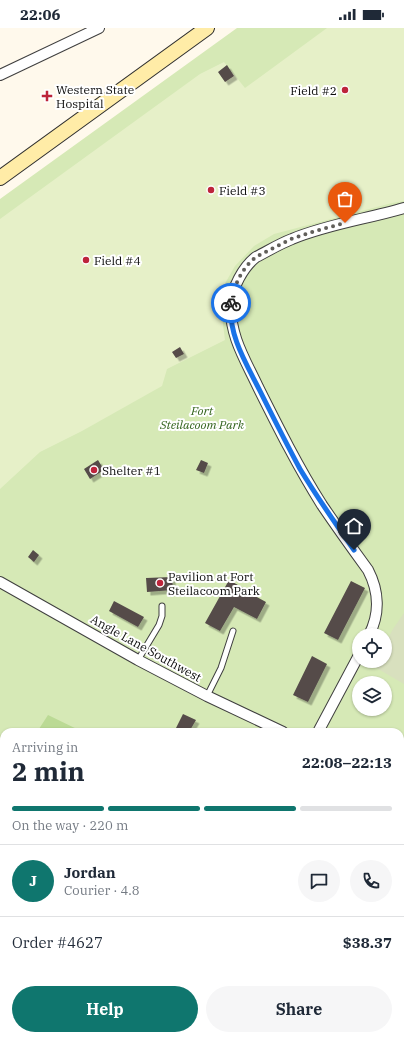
<!DOCTYPE html>
<meta charset="utf-8">
<style>
body{margin:0;font-family:"IBM Plex Serif",serif;background:#f6f6f7;color:#1f2937;height:100vh;display:flex;flex-direction:column;font-size:15px;white-space:nowrap}
*{box-sizing:border-box;margin:0}
p{font-size:13px;color:#747a83}
.icon{flex:none;width:22px;height:22px;fill:none;stroke:currentColor;stroke-width:2;stroke-linecap:round;stroke-linejoin:round}
.map{position:relative;flex:1;overflow:hidden}
.sheet{position:absolute;left:0px;top:700px;width:404px;height:312px;display:flex;flex-direction:column;background:#fff;border-radius:12px 12px 0 0;box-shadow:0 1px 3px #0004}
.sheet>*{flex:none}
.buttons{position:absolute;left:352px;top:600px;display:grid;gap:8px}
.buttons a{display:grid;place-items:center;width:40px;height:40px;border-radius:50%;background:#fff;box-shadow:0 1px 3px #0004;font-size:20px}
.pin{position:absolute;display:grid;place-items:center;width:34px;height:34px;color:#fff;margin:-41px -17px;border-radius:50% 50% 50% 0;rotate:-45deg;box-shadow:0 0 4px #0007}
.pin .icon{rotate:45deg}
.courier{position:absolute;display:grid;place-items:center;width:40px;height:40px;margin:-20px;border:3px solid #1a73e8;border-radius:50%;background:#fff;color:#222;box-shadow:0 1px 5px #0007}
.headline em{font-style:normal;font-weight:700}
.headline div{display:flex;flex-direction:column-reverse}
.headline{display:flex;align-items:center;justify-content:space-between;height:68px;padding:0 12px}
h1{font-size:26px;font-weight:700;line-height:30px}
.bar{display:grid;grid-template-columns:repeat(4,1fr);gap:6px 4px;align-content:center;height:48px;padding:0 12px}
.bar i{height:5px;border-radius:3px;background:#e0e1e3}
.bar .active{background:#0f766e}
.bar p{grid-column:span 4}
.line{display:flex;align-items:center;gap:10px;padding:0 12px;border-top:1px solid #e0e1e3}
.line div{flex:1}
.round{display:grid;place-items:center;flex:none;width:42px;height:42px;border-radius:21px;background:#f6f6f7}
.primary-button{display:flex;gap:8px;margin-top:auto;padding:8px 12px}
.primary-button a{flex:1;height:46px;border-radius:24px;background:#0f766e;color:#fff;font-size:16px;font-weight:700;line-height:46px;text-align:center}
.primary-button a+a{background:#f6f6f7;color:#1f2937}
.status{display:flex;justify-content:space-between;align-items:center;height:28px;padding:0 20px;background:#fff;direction:ltr}
.status svg{height:11px;fill:currentColor}
.map>svg:first-child{display:block}
.green{fill:#d6e9b6;fill-rule:evenodd}
.forest{fill:#bbda95}
.cemetery{fill:#d8e0be}
.pitch{fill:#e6f0c8}
.water{fill:#b1e3f6;stroke:#37a1cd}
.building{fill:#554c49;filter:url(#shadow)}
.lines{fill:none;stroke-linecap:round;stroke-linejoin:round}
.service-casing{stroke:#3f3f3f;stroke-width:7}
.pedestrian-casing{stroke:#3f3f3f;stroke-width:10}
.minor-casing{stroke:#3f3f3f;stroke-width:12}
.secondary-casing{stroke:#2e2e2e;stroke-width:16}
.service{stroke:#fff;stroke-width:5}
.pedestrian{stroke:#fff;stroke-width:8}
.minor{stroke:#fff;stroke-width:10}
.secondary{stroke:#ffeca7;stroke-width:14}
.done{stroke:#615f5a;stroke-width:4;stroke-dasharray:0 7.2}
.route{stroke:#1a73e8;stroke-width:5}
.poi-dot{fill:#bd243b;stroke:#fff;stroke-width:1.5}
.labels{text-anchor:middle;dominant-baseline:central;stroke-width:4;stroke-linejoin:round;paint-order:stroke}
.poi-label{font-size:12px;fill:#0c0c0c;stroke:#fff;text-anchor:start}
.park-label{font-size:12px;font-style:italic;fill:#33641d;stroke:#fff}
.street-label{font-size:12px;fill:#0c0c0c;stroke:#fff}
</style>
<div class="status"><b>22:06</b><svg viewBox="0 0 49 12"><path d="M0 12V9h3v3zM5 12V6h3v6zM10 12V3h3v9zM15 12V0h3v12zM26 1h20v11H26zM47 4h2v5h-2z"/></svg></div>
<div class="map">
<svg width="404" height="1012" viewBox="0 0 404 1012">
<defs>
<filter id="shadow"><feDropShadow dx="3.5" dy="3.5" stdDeviation="0" flood-color="#0004"/></filter>
</defs>
<rect width="100%" height="100%" fill="#fff9ec"/>
<path class="green" d="M237,0H404V1012H0V171ZM359,607H385V633H359ZM359,655H385V681H359ZM4,704H400V1008H4Z"/>
<path class="forest" d="M48,687L83,704H37Z
M4,737V823L0,820V738Z
M4,877V918H0V881Z
M174,1008H257L261,1012H181Z"/>
<path class="cemetery" d="M404,585V656L373,638L375,633H385V616L393,601Z"/>
<path class="pitch" d="M327,0H404V173L392,175L274,206L254,218L235,238L223,259L222,288L225,312L167,341L162,358L82,403L40,424L0,461V191L200,46L224,34L245,60Z"/>
<path class="water" d="M4,978V1008H174L181,1012H0V979Z"/>
<path class="building" d="M227,37L234,48L225,54L218,44Z
M180,319L184,326L176,330L172,324Z
M98,432L104,442L90,451L84,441Z
M201,432L208,435L204,445L196,442Z
M33,522L39,527L34,534L28,529Z
M172,549L173,562L147,564L146,550Z
M229,552L247,562L246,563L266,574L257,591L234,579L220,603L205,595Z
M351,553L365,560L338,612L324,605Z
M114,573L144,589L138,599L109,583Z
M312,628L327,636L308,674L293,667Z
M183,686L196,692L189,704H174Z"/>
<g class="lines">
<g class="service-casing">
<path id="service" d="M138,632L159,597L162,588V578
M207,668L221,640L233,603"/>
</g>
<g class="pedestrian-casing">
<path id="pedestrian" d="M400,754L404,756"/>
</g>
<g class="minor-casing">
<path id="minor" d="M0,47L99,0
M0,554L138,632L207,668L283,704
M369,607C380,586 379,563 368,542C352,520 337,499 322,477C298,439 278,399 258,359C246,333 229,307 231,276C232,260 243,239 256,229C268,223 279,216 292,211C328,196 367,191 404,180
M318,704L359,627"/>
</g>
<g class="secondary-casing">
<path id="secondary" d="M0,150L207,0"/>
</g>
<use href="#service" class="service"/>
<use href="#pedestrian" class="pedestrian"/>
<use href="#minor" class="minor"/>
<use href="#secondary" class="secondary"/>
</g>
<g class="lines">
<path class="done" d="M231,275C234,257 242,240 256,229L291,211L315,203L345,195"/>
<path class="route" d="M231,275C228,307 246,335 260,363C273,389 286,415 300,441C317,469 335,495 354,522"/>
</g>
<g class="poi-dot">
<circle cx="345" cy="62" r="4"/>
<path d="M45 62h4v4h4v4h-4v4h-4v-4h-4v-4h4z"/>
<circle cx="211" cy="162" r="4"/>
<circle cx="86" cy="232" r="4"/>
<circle cx="94" cy="442" r="4"/>
<circle cx="160" cy="555" r="4"/>
</g>
<g class="labels">
<g class="poi-label">
<text x="56" y="61">Western State<tspan x="56" dy="14">Hospital</tspan></text>
<text x="337" y="62" text-anchor="end">Field #2</text>
<text x="219" y="162">Field #3</text>
<text x="94" y="232">Field #4</text>
<text x="102" y="442">Shelter #1</text>
<text x="168" y="548">Pavilion at Fort<tspan x="168" dy="14">Steilacoom Park</tspan></text>
</g>
<g class="park-label">
<text x="202" y="382">Fort<tspan x="202" dy="14">Steilacoom Park</tspan></text>
</g>
<g class="street-label">
<text transform="translate(146 620) rotate(29)">Angle Lane Southwest</text>
</g>
</g>
</svg>
<div class="buttons">
<a><svg class="icon" aria-label="locate" viewBox="0 0 24 24"><circle cx="12" cy="12" r="6"/><path d="M12 2v4M12 18v4M2 12h4M18 12h4"/></svg></a>
<a><svg class="icon" aria-label="layers" viewBox="0 0 24 24"><path d="M12 4l9 5-9 5-9-5zM3 14l9 5 9-5"/></svg></a>
</div>
<div class="pin" style="left:345px;top:195px;background:#ea580c"><svg class="icon" aria-label="bag" viewBox="0 0 24 24"><path d="M5 8h14l-1 12H6zM9 8a3 3 0 0 1 6 0"/></svg></div>
<div class="pin" style="left:354px;top:522px;background:#1f2937"><svg class="icon" aria-label="home" viewBox="0 0 24 24"><path d="M3 11l9-7 9 7M6 9v11h12V9"/></svg></div>
<div class="courier" style="left:231px;top:275px"><svg class="icon" aria-label="bike" viewBox="0 0 24 24"><circle cx="6" cy="16" r="4"/><circle cx="18" cy="16" r="4"/><path d="M6 16l4-8h5l3 8M10 8l3 8H6M13 5h3"/></svg></div>
<section class="sheet">
<div class="headline"><div><h1>2 min</h1><p>Arriving in</p></div><em>22:08–22:13</em></div>
<div class="bar"><i class="active"></i><i class="active"></i><i class="active"></i><i></i><p>On the way · 220 m</p></div>
<div class="line" style="height:72px"><b class="round" style="background:#0f766e;color:#fff">J</b><div><b>Jordan</b><p>Courier · 4.8</p></div><a class="round"><svg class="icon" aria-label="chat" viewBox="0 0 24 24"><path d="M4 5h16v11H9l-5 4z"/></svg></a><a class="round"><svg class="icon" aria-label="phone" viewBox="0 0 24 24"><path d="M5 4h4l2 5-3 2q2 4 5 5l2-3 5 2v4C11 20 4 13 5 4z"/></svg></a></div>
<div class="line" style="height:52px"><div>Order #4627</div><b>$38.37</b></div>
<div class="primary-button"><a>Help</a><a>Share</a></div>
</section>
</div>
